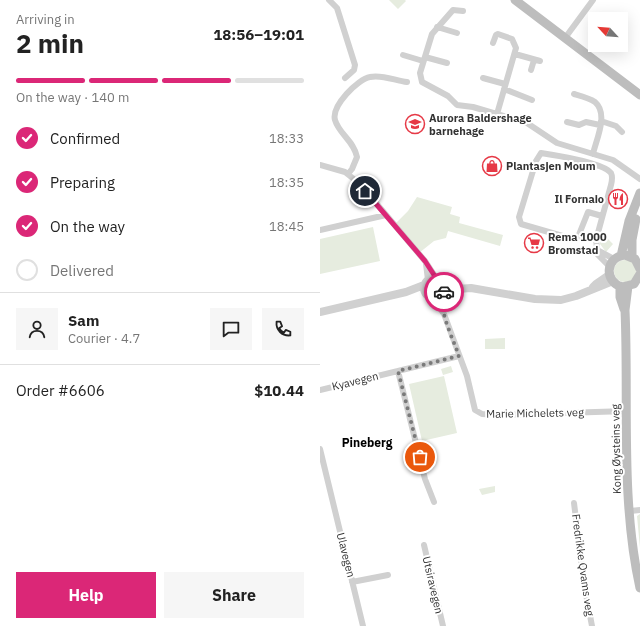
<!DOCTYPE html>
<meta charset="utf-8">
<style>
body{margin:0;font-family:"IBM Plex Sans",sans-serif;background:#f6f6f6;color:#222;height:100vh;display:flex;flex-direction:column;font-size:15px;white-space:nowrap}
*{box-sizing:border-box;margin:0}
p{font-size:13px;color:#767676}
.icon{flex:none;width:22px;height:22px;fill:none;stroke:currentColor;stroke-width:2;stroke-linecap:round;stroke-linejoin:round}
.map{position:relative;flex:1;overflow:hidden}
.panel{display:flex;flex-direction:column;background:#fff;width:320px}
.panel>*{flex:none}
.needle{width:26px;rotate:296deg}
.controls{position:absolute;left:268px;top:12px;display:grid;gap:8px}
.controls a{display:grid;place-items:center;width:40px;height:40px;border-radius:0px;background:#fff;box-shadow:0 4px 16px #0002;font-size:20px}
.pin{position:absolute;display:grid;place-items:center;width:34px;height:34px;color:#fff;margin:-17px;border:2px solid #fff;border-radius:50%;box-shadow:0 1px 4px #0007}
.courier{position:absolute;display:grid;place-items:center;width:40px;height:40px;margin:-20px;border:3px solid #db2777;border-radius:50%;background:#fff;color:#222;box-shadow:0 1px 5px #0007}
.headline em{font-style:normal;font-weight:700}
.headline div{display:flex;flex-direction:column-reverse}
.headline{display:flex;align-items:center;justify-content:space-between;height:68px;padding:0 16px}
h1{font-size:26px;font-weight:700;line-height:30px}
.bar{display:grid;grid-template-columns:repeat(4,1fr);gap:6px 4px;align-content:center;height:48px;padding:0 16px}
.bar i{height:5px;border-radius:3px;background:#e0e0e0}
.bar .selected{background:#db2777}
.bar p{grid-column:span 4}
.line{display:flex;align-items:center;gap:10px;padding:0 16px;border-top:1px solid #e0e0e0}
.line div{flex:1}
.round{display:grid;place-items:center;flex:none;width:42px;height:42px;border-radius:0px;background:#f6f6f6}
ol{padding:0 16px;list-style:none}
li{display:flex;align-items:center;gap:12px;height:44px}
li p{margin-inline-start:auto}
li .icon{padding:4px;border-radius:50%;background:#db2777;color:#fff;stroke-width:4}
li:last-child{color:#767676}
li i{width:22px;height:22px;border:2px solid #e0e0e0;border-radius:50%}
.button{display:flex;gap:8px;margin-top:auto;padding:8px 16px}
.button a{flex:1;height:46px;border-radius:0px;background:#db2777;color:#fff;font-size:16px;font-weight:700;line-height:46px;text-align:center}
.button a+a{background:#f6f6f6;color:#222}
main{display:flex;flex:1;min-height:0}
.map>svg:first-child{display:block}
.green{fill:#e6ecdf}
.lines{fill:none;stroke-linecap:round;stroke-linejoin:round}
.minor{stroke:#d0d0d0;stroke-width:6}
.tertiary{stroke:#d0d0d0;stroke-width:8}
.secondary{stroke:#bdbdbd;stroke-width:9}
.done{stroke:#7a7a7a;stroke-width:4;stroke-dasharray:0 7.2}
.route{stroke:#db2777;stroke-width:5}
.labels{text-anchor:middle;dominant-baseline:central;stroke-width:4;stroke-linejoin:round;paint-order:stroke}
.poi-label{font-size:11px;font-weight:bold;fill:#333;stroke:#fff;text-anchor:start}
.street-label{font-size:11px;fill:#333;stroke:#fff}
.neighbourhood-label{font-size:12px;font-weight:bold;fill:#000;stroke:#fff}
</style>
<main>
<section class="panel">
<div class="headline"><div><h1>2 min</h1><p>Arriving in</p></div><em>18:56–19:01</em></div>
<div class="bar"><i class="selected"></i><i class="selected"></i><i class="selected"></i><i></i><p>On the way · 140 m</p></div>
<ol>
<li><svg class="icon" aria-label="check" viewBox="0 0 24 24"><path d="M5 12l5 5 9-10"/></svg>Confirmed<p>18:33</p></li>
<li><svg class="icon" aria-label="check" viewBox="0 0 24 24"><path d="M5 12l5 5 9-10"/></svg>Preparing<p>18:35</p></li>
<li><svg class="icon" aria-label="check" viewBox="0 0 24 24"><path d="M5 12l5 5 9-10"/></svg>On the way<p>18:45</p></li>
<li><i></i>Delivered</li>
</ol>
<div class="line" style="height:72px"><a class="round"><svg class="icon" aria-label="person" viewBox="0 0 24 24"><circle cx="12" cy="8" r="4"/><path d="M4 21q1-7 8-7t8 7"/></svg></a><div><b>Sam</b><p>Courier · 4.7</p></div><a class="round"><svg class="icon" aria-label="chat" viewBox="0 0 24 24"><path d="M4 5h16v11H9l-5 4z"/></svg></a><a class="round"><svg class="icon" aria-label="phone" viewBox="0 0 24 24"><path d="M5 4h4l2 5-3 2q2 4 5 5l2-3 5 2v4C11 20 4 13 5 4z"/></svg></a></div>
<div class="line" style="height:52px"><div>Order #6606</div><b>$10.44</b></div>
<div class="button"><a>Help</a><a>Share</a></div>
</section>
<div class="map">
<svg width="320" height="626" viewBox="0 0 320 626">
<rect width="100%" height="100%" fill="#fff"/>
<path class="green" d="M69,0H85L86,1L78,9Z
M97,197L132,207L130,214L140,217L139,223L183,235L180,246L128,231L126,238L114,241L99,253L74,225L88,211Z
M53,227L60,261L0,274V239Z
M281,232L293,244L286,252L280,244Z
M294 271a11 11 0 1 1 22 0a11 11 0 1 1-22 0Z
M185,338V349H165V339Z
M131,366L133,372L123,375L121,369Z
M124,376L137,433L102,441L89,384Z
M175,486V492L162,495L159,489Z
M320,514V548L317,516Z"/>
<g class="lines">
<path class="minor" d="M9,0L17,8L35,65L34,70L25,78
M143,11L133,10L112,34L100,73L102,82L128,96L137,105L153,107L207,123L237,143L293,160L320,179
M117,27L137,33
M245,38L273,0
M173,43L176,35L178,34L192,39L196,48L177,114
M195,54L220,61
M83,55L103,61
M105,57L127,63
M211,70L214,60
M163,78L185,84
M184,89L212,100
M254,94C261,96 269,98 275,102C289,114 276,140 273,154
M281,121L296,126L302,132
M247,122L259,125L266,122L280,125
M0,165L25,172L40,184L105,261L116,278
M28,174L32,169L37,157C34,141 19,134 15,120C11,106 38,79 50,77C62,74 76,81 87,82
M282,216L268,212L258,237L253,239L201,224L199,217L216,161L221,153C234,155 284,163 291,173C293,177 292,181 291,185L276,240L278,255L289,266
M0,230L66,215
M279,251L294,259
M106,264L108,280
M121,296L123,313
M113,298L124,314L147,376L155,410L162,414L182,415L307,411
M78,371L105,479L114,502
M0,390L139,356
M0,449L43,626
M254,503L264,584L272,626
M310,511L320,510
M104,545L123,626
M32,582L68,575"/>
<path class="tertiary" d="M104 288a10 10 0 1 1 20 0a10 10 0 1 1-20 0Z
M273,287L276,284L289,275
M124,290L151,288L215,299L241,300L256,296L293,281
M0,312L86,292L104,285"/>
<path class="secondary" d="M195,0L320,95
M301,256L309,221L320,193
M312,257V240L316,219
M320,269L315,259L305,255C285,257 284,282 302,287L314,284L320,274
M300,286V297L304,309
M308,286L305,310C309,402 300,498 320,588"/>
</g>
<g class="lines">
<path class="done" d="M100,457L78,371L139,356C134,341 116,305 124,292"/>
<path class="route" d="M45,191L105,261L116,278L123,282L124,292"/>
</g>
<defs>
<g id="school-ring" transform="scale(1)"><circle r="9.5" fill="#fff" stroke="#e63946" stroke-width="1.5"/><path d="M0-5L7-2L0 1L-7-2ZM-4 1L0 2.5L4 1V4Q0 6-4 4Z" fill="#e63946"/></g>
<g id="shop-ring" transform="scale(1)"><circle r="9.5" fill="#fff" stroke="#e63946" stroke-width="1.5"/><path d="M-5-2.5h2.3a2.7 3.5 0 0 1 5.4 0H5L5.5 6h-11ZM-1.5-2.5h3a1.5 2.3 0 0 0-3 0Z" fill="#e63946"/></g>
<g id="restaurant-ring" transform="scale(1)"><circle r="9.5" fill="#fff" stroke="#e63946" stroke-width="1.5"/><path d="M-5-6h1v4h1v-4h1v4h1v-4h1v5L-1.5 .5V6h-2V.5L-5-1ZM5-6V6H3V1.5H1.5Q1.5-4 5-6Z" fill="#e63946"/></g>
<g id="supermarket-ring" transform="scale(1)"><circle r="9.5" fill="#fff" stroke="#e63946" stroke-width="1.5"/><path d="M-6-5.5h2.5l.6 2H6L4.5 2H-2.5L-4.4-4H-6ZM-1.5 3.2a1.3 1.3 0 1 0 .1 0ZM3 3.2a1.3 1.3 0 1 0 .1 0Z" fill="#e63946"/></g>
</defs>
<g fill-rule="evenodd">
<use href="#school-ring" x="95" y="124"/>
<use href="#shop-ring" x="172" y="166"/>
<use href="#restaurant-ring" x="298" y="199"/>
<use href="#supermarket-ring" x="214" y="243"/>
</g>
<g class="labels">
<g class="poi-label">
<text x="109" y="118">Aurora Baldershage<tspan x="109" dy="13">barnehage</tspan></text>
<text x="186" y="166">Plantasjen Moum</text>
<text x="284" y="199" text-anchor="end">Il Fornaio</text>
<text x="228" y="237">Rema 1000<tspan x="228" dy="13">Bromstad</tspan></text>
</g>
<g class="street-label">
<text transform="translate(35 381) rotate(-14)">Kyavegen</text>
<text transform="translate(215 413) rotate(-1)">Marie Michelets veg</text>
<text transform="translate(296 449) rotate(-91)">Kong Øysteins veg</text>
<text transform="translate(26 555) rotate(76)">Ulavegen</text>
<text transform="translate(263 565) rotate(82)">Fredrikke Qvams veg</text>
<text transform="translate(113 585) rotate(77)">Utsiravegen</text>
</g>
<g class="neighbourhood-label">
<text x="47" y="442">Pineberg</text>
</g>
</g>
</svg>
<div class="controls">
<a><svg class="needle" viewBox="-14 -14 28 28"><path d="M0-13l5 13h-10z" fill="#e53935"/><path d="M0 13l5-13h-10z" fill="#767676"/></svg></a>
</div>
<div class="pin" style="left:100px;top:457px;background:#ea580c"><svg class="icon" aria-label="bag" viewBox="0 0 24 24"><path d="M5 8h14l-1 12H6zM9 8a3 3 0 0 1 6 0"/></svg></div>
<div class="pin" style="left:45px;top:191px;background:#1f2937"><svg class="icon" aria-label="home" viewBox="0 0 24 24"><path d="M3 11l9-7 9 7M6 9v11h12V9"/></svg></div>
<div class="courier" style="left:124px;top:292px"><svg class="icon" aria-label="car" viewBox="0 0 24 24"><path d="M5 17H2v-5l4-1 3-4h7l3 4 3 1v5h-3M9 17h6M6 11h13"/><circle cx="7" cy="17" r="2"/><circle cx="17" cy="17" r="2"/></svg></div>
</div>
</main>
